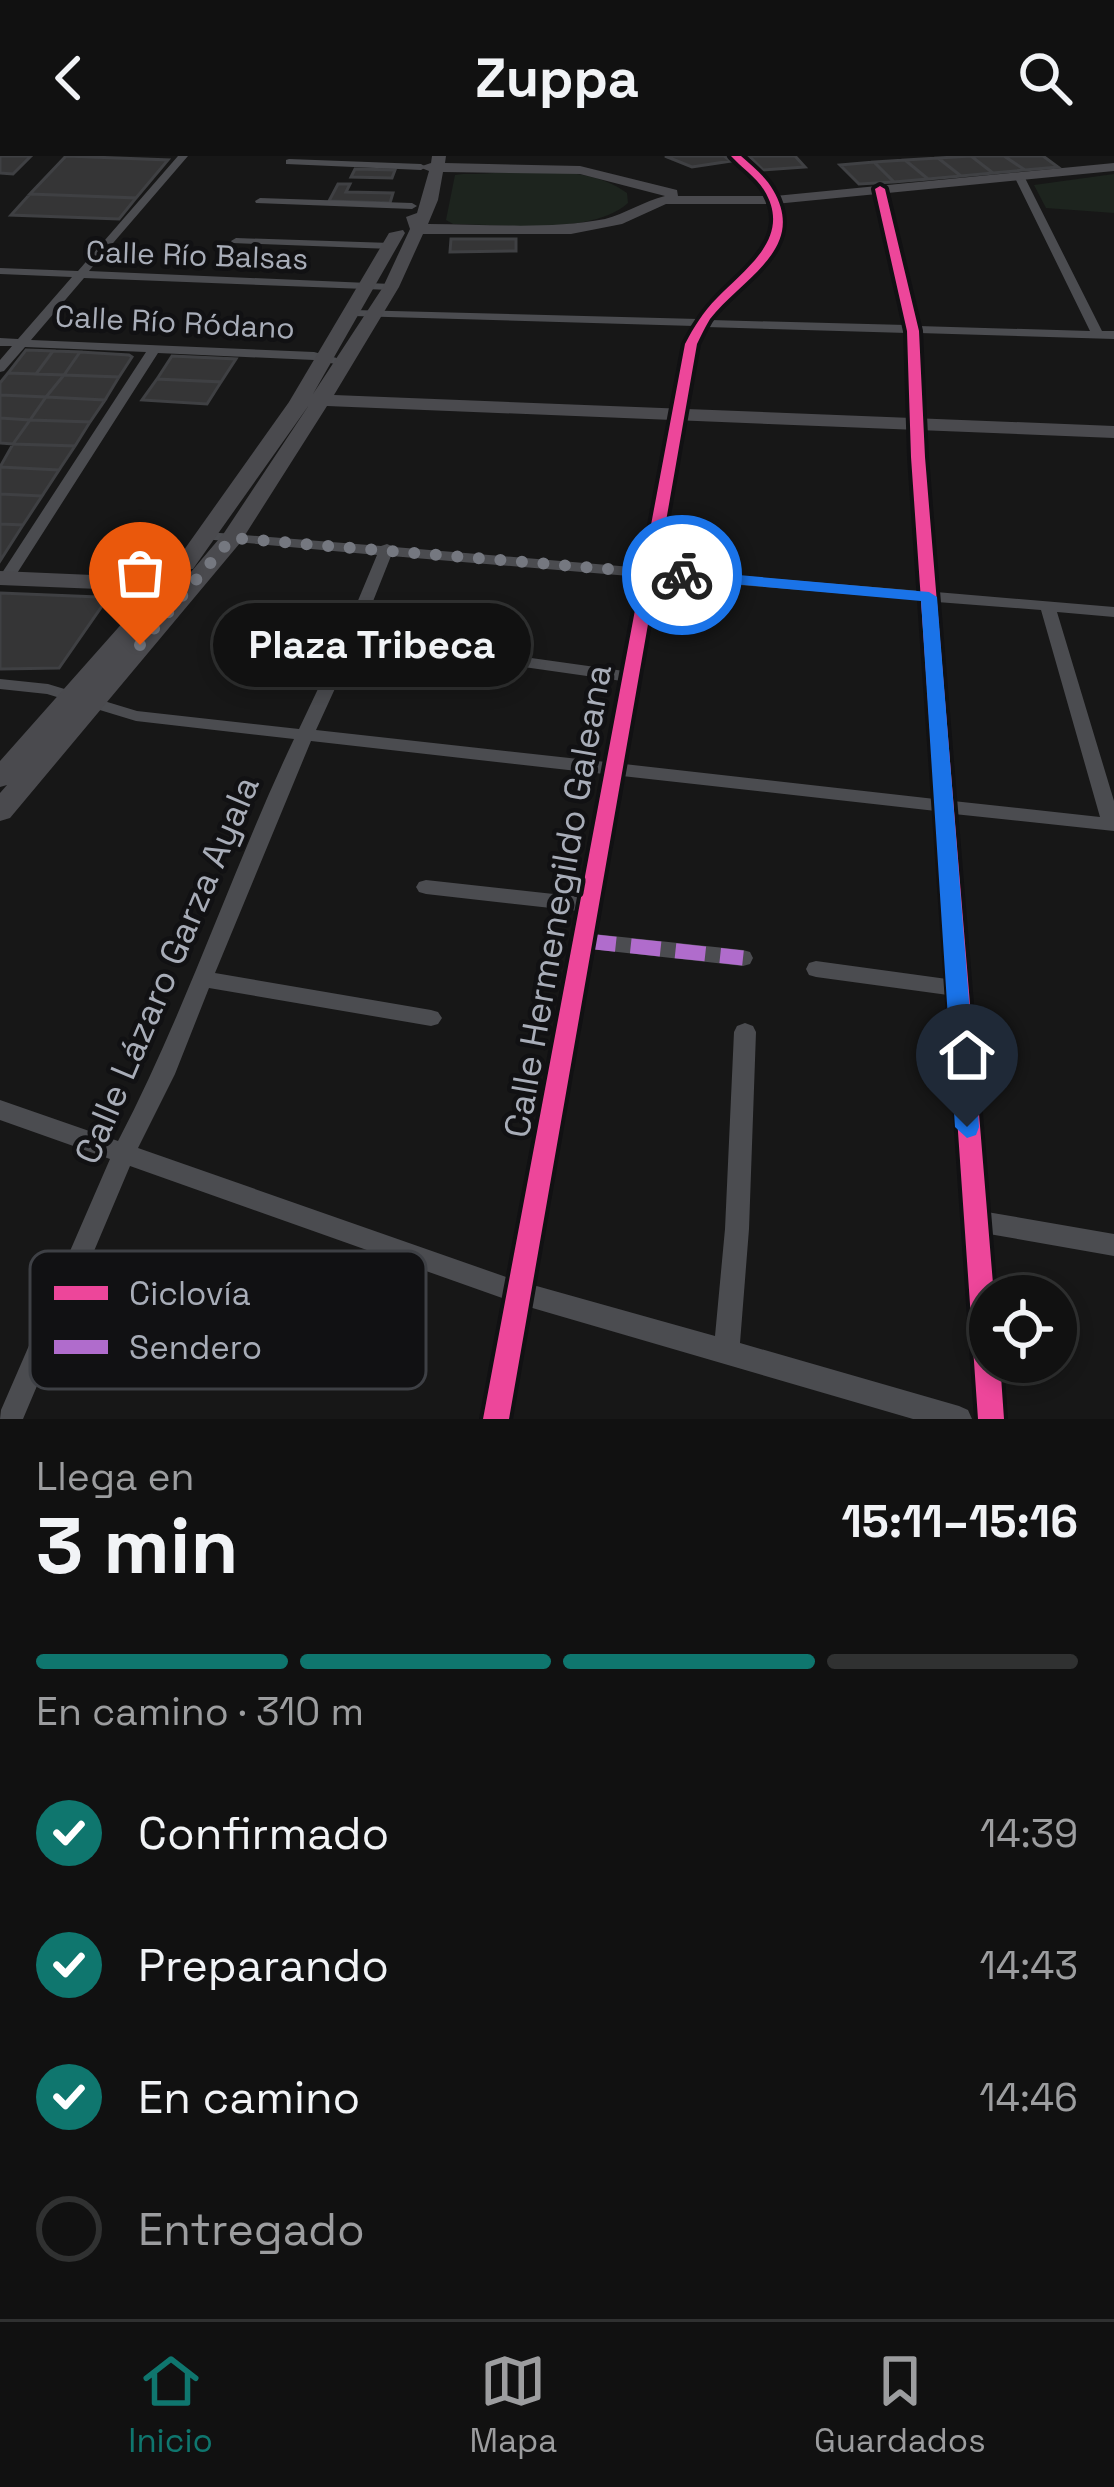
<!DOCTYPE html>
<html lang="es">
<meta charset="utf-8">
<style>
body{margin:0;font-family:"Space Grotesk",sans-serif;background:#1a1a1a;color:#f1f3f6;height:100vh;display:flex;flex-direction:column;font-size:45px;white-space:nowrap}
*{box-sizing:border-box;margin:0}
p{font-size:39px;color:#9c9d9f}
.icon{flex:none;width:66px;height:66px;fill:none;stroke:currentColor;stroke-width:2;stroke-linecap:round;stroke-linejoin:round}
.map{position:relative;height:1263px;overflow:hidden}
.drawer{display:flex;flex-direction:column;background:#111;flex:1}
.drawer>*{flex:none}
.controls{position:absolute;left:969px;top:1119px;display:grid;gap:24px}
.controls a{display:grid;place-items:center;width:108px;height:108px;border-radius:50%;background:#111;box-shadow:0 6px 18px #0003,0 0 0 3px #303131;font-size:60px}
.pin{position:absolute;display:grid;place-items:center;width:102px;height:102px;color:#fff;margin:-123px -51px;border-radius:50% 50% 50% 0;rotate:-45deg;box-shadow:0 0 12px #0007}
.pin .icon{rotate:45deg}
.courier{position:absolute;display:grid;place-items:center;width:120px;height:120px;margin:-60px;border:9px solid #1a73e8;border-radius:50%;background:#fff;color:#222;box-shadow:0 3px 15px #0007}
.bubble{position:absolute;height:84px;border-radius:42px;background:#111;box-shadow:0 6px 18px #0003,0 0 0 3px #303131;font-size:39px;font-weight:700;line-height:84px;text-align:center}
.summary em{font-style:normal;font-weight:700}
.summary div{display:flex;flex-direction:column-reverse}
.summary{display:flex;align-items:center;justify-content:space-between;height:204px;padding:0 36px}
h1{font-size:78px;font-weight:700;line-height:90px}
.bar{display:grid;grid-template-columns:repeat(4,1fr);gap:18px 12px;align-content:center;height:144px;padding:0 36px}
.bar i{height:15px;border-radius:9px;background:#303131}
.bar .current{background:#0f766e}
.bar p{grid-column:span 4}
ol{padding:0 36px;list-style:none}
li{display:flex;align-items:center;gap:36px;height:132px}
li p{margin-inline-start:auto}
li .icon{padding:12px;border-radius:50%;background:#0f766e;color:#fff;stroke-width:4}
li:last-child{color:#9c9d9f}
li i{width:66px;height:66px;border:6px solid #303131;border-radius:50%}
header{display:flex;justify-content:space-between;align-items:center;height:156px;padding:0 36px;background:#111;font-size:54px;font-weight:700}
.menu{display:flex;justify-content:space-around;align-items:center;height:168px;border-top:3px solid #303131;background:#111;font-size:33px;color:#9c9d9f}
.menu a{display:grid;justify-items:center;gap:6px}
.menu .current{color:#0f766e}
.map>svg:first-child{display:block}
.green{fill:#1d241e}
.building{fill:#353536;stroke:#3f4043;stroke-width:3}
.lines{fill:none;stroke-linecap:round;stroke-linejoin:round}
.street{fill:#4b4c50;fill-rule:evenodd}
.secondary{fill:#4a4a4e;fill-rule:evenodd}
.quiet{stroke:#b06ccc;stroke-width:15;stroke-dasharray:30 15;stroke-linecap:butt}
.cycleway-casing{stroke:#111113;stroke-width:8}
.cycleway{fill:#ed469a;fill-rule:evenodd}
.route{fill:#1a73e8}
.done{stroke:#757880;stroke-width:12;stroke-dasharray:0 21.6}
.labels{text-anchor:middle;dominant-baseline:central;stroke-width:9;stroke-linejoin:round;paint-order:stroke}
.far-street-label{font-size:30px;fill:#a8adb8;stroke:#111113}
.street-label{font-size:36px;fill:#a8adb8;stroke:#111113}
.key{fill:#111113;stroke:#3e4045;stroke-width:3}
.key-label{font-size:33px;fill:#a8adb8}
</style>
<header><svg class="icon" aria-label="back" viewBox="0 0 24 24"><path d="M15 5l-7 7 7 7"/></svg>Zuppa<svg class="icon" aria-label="search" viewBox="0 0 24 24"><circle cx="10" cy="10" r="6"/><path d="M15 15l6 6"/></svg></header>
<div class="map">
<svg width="1114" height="1263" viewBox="0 0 1114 1263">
<rect width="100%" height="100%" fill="#171717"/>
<path class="green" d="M463,18C514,18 584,5 627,37L628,47C591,80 502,68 453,68L446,64L455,19Z
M1114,18V57L1046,52L1034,29Z"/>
<path class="building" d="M0,0H31L13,18L0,17Z
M66,0L168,4L136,42L30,38Z
M665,0H724L731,5L692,11Z
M749,0H795L805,11L763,14Z
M971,0H1004L1025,14L993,17Z
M971,0L993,17L961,20L938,2Z
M1004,0H1043L1058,11L1025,14Z
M938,2L961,20L928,23L905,4Z
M905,4L928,23L894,26L874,6Z
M874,6L894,26L859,28L840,9Z
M355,13L395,14L392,22L351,21Z
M338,28H350L346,36L393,37L390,47L329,45Z
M30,38L136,42L119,63L11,59Z
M451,83H516V95L450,96Z
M26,194L53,195L36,218L8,217Z
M53,195L80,196L64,219L36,218Z
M80,196L129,199L132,201L119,221L64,219Z
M172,200L236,203L221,226L157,223Z
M8,217L64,219L46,241L0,239V227Z
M64,219L119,221L105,244L46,241Z
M157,223L221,226L207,248L142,244Z
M0,239L46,241L30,264L0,262Z
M46,241L105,244L90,266L30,264Z
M0,262L30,264L13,288L0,287Z
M30,264L90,266L75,290L13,288Z
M13,288L75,290L59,314L0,311Z
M0,311L59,314L42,340L0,338Z
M0,338L42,340L23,369L0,368Z
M0,368L23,369L0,405Z
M0,437L98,441L102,450L59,512L0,513Z"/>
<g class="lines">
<path class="street" d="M178,0H188L89,115L391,128L397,131L391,134L84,122L31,184L314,196L352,206L346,210L314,204L158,197L14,422L6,427L1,425L0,420L146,196L25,191L4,215L0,216V204L12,190H0V182L18,183L72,121L0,118V112L78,115Z
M731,0H741C750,9 761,18 769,28C812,82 743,127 710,164L906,169L875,33L880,30L885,33L918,170L1090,175L1015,22L1020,19L1025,22L1102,175H1114V183L919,177L925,301L936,436L1114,451V461L1057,456L1114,645V675L954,658L987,1056L1114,1078V1100L989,1078L994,1140H990V1206H1000L1004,1263H978L964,1071L961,1064L964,1058L948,839L816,821L809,819L806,813L809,807L816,805L947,823L936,655L622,620L600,745L602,749L594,778L743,794L750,796L753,802L750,808L743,810L591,793L533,1129L715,1180L725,1073L734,876L737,870L745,867L753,870L756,876L749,1073L740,1187L959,1250L968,1254L972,1263H913L529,1151L509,1263H483L505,1143L130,1010L23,1263H0L1,1254L110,1003L0,964V944L118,985C186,855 231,716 294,583L136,565L47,538L0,533V523L48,528L137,555L299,573L344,478L377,399L203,383L201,380L208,376L381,390L387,388L394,391L643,412L685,188L694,170L353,160L347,157L353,154L698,163C729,128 797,87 764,34C756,21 741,11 731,0ZM706,171L907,177L911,301L921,435L658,413L697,188ZM391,400L641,421L624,515L467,493L459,498L467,503L622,525L606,606L316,574L360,478ZM656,422L921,444L935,643L624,608ZM937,446L1041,454L1100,661L953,645ZM311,585L604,618L581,741L426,724L419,726L416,731L419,736L426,738L578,755L509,1122L138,992L175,918L209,832L431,870L438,868L442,862L438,856L431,854L215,817Z
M289,3L421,8L426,11L421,14L286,8V4Z
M260,42L412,47L417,50L412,53L256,47L255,45Z
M236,82L391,87L396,90L391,93L232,87L231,85Z"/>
<path class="secondary" d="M432,0H446L445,7L580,10L677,34L678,40H775L1114,7V15L775,48H666L622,68L571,78H423L399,131L334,239L1114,270V282L327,250L240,387L10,662L0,665V637L7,629L0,631V605L125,464H141L144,471L173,436L0,429V415L185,423L224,377L309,249L193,413H177L174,408L289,246L389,77L403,74L405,77L313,238L383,131L410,73L406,61L417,57L429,15L419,11L431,7ZM443,16L580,18L665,40C644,45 625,58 605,63C547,74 486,68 428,68L438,44Z"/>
<path class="quiet" d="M586,785L743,802"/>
<g class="cycleway-casing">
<path id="cycleway" d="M731,0H741C752,10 766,21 773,34C808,93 741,123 710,163C705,171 701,180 697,188L509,1263H483L685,188C694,171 703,156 717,142C746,112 793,81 764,34C756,21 741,11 731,0Z
M880,30L885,33L919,175L925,301L994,1140H990V1206H1000L1004,1263H978L911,301L907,175L875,33Z"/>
</g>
<use href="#cycleway" class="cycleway"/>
</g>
<path class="route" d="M682,414L929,436L937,441L979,971L976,979L967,982L955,971L921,445L677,423L674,419Z"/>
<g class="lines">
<path class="done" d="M140,489L232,382L682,419"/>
</g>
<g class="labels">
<g class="far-street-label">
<text transform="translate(197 99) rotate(2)">Calle Río Balsas</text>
<text transform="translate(175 166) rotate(3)">Calle Río Ródano</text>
</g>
<g class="street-label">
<text transform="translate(558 745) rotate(-80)">Calle Hermenegildo Galeana</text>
<text transform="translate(167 814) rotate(-67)">Calle Lázaro Garza Ayala</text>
</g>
</g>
<rect x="30" y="1095" width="396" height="138" rx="18" class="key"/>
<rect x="54" y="1130" width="54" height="14" fill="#ed469a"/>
<rect x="54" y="1184" width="54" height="14" fill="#b06ccc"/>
<g class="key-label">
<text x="129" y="1149">Ciclovía</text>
<text x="129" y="1203">Sendero</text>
</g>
</svg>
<div class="controls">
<a><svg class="icon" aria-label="locate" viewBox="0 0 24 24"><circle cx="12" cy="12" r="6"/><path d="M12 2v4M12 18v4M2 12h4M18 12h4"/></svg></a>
</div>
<div class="pin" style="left:140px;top:489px;background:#ea580c"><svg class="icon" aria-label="bag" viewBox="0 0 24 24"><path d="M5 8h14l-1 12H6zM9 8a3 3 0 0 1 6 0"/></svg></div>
<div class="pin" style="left:967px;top:971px;background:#1f2937"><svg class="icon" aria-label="home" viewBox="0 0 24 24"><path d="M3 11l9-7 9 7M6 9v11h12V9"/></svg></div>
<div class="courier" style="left:682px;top:419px"><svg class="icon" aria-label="bike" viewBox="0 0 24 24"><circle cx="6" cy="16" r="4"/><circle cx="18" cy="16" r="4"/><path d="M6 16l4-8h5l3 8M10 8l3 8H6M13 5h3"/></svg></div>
<div class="bubble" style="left:213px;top:447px;width:318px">Plaza Tribeca</div>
</div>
<section class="drawer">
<div class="summary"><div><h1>3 min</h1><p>Llega en</p></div><em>15:11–15:16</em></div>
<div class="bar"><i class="current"></i><i class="current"></i><i class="current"></i><i></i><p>En camino · 310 m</p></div>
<ol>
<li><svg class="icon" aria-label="check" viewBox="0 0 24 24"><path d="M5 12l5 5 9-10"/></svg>Confirmado<p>14:39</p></li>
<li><svg class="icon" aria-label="check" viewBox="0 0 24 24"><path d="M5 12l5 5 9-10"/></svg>Preparando<p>14:43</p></li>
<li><svg class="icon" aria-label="check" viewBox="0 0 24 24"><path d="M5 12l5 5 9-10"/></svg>En camino<p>14:46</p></li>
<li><i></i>Entregado</li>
</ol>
</section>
<nav class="menu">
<a class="current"><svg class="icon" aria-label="home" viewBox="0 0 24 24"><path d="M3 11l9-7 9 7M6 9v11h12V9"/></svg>Inicio</a>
<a><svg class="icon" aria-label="map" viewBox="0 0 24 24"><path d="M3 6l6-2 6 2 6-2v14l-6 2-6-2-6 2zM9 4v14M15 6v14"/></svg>Mapa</a>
<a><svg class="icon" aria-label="saved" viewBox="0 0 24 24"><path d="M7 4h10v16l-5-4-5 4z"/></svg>Guardados</a>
</nav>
